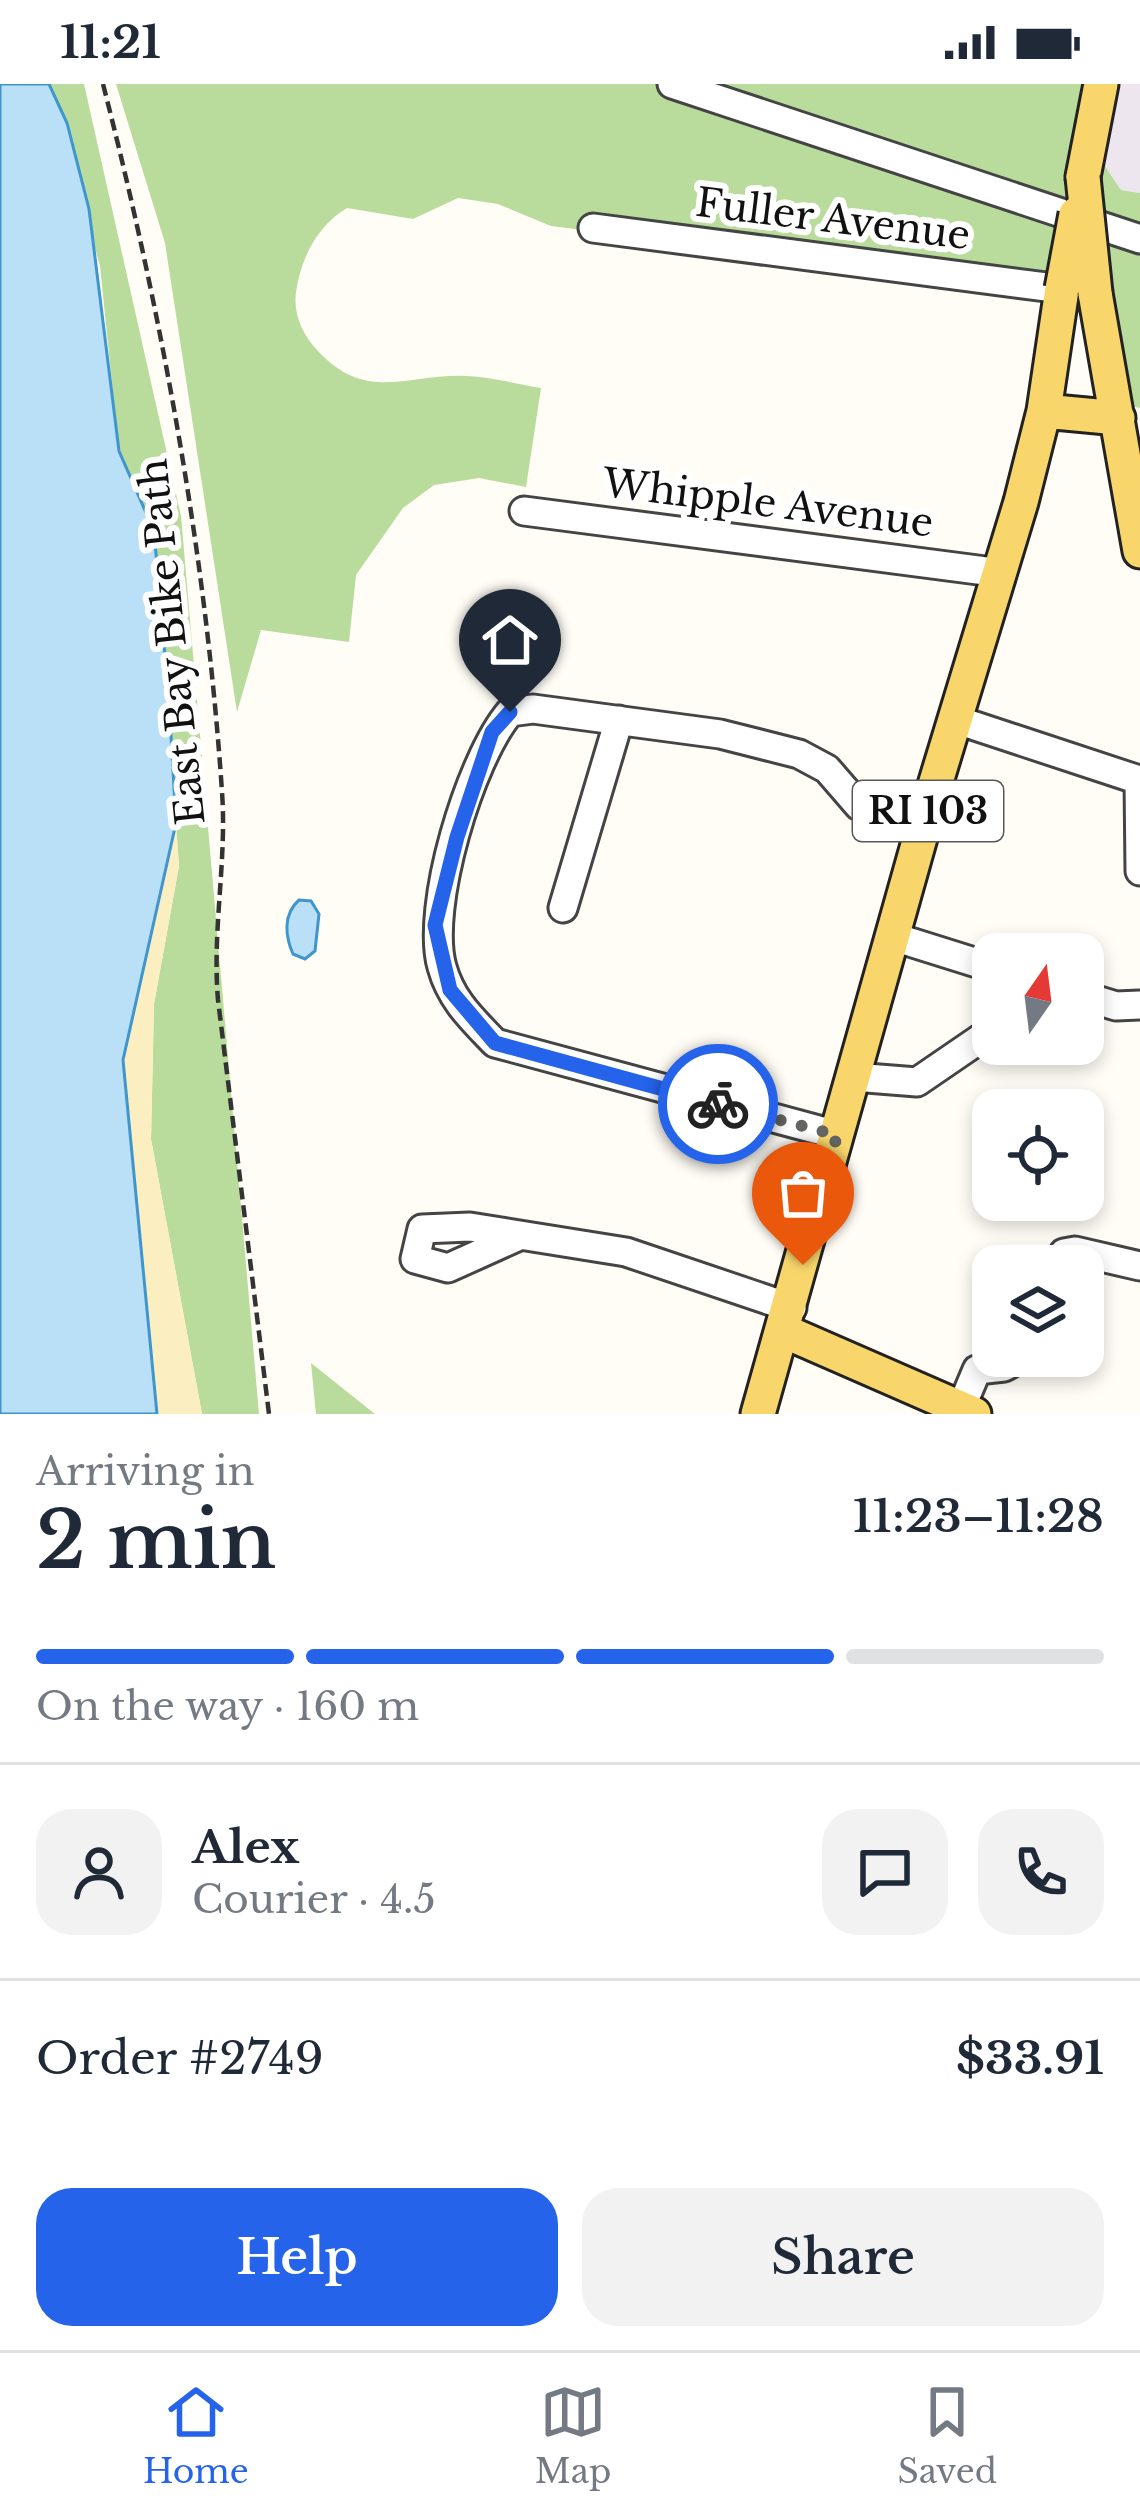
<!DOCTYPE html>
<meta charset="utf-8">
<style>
body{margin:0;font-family:"Libre Baskerville",serif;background:#f2f2f3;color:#1f2937;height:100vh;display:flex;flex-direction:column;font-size:45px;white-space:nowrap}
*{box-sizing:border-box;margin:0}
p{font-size:39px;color:#747a83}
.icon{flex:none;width:66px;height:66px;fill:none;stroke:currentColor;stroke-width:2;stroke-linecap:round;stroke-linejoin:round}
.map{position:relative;height:1330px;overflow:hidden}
.sheet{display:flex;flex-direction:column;background:#fff;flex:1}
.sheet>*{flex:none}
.needle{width:78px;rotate:14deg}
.controls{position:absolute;left:972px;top:849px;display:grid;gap:24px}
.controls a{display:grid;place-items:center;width:132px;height:132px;border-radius:24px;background:#fff;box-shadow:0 6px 18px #0003;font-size:60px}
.pin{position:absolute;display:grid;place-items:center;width:102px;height:102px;color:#fff;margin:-123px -51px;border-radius:50% 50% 50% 0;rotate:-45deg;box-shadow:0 0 12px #0007}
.pin .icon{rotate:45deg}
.courier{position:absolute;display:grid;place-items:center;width:120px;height:120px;margin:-60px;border:9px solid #2563eb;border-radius:50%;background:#fff;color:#222;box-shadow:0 3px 15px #0007}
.summary em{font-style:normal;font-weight:600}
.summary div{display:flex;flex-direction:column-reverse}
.summary{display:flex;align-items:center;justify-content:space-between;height:204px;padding:0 36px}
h1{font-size:78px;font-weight:600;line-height:90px}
.bar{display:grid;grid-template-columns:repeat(4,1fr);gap:18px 12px;align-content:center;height:144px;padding:0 36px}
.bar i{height:15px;border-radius:9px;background:#e0e1e3}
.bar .selected{background:#2563eb}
.bar p{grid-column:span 4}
.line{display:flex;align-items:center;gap:30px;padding:0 36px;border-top:3px solid #e0e1e3}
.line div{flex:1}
.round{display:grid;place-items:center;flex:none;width:126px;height:126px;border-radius:36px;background:#f2f2f3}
.cta{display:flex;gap:24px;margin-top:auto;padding:24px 36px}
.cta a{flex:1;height:138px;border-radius:36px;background:#2563eb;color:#fff;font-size:48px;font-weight:600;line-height:138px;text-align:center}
.cta a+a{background:#f2f2f3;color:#1f2937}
.status{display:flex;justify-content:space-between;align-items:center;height:84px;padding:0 60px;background:#fff;direction:ltr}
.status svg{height:33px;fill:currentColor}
.dock{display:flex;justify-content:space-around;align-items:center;height:168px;border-top:3px solid #e0e1e3;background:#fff;font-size:33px;color:#747a83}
.dock a{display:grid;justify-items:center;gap:6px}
.dock .selected{color:#2563eb}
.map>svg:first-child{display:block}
.industrial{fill:#eee6ef}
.forest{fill:#b9dc9c}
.sand{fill:#fbeec1}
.water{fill:#b9e0f7;stroke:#3f96cf;stroke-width:3}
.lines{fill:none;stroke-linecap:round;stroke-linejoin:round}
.minor-casing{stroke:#444;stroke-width:33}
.major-casing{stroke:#222;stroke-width:39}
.path{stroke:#333;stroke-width:4.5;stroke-dasharray:12 6;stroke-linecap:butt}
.minor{stroke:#fff;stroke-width:27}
.major{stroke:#f9d66b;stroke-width:33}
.major-bridge-casing{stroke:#222;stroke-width:39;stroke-linecap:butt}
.major-bridge{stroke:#f9d66b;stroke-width:33}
.done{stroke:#646461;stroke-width:12;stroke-dasharray:0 21.6}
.route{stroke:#2563eb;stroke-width:15}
.labels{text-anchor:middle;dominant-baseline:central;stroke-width:12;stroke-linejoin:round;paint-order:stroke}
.shield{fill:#fff;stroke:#585858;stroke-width:3}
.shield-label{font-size:36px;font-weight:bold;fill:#111}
.street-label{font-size:39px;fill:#111;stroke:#fff}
</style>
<div class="status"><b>11:21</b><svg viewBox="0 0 49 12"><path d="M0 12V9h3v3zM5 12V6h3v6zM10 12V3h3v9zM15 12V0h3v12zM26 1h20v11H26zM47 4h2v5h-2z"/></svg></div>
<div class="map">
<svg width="1140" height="1330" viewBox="0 0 1140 1330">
<rect width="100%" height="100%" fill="#fffdf5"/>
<path class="industrial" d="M1102,0H1140V109L1121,106L1093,64Z"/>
<path class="forest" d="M49,0H84L181,432L259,1330H202L151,1055L154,920L179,782L154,448L119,367L100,182Z
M116,0H1102L1093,64L1121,106L1140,109V324L1122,320L1094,202L1069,192L828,177L551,142L498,120L458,114L413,135L347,124C317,142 301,174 296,208C293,231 303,251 318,267C367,320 409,289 467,292C491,293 517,300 541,304L526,403L479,394L434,401L403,424L356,491L349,558L261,546L237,628L165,159Z
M311,1279L375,1330H316Z"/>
<path class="sand" d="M176,739L179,782L154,920L151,1055L202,1330H157L123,976Z"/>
<path class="water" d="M0,0H49L67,39L89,125L119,367L154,447L169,617L176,739L123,976L157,1330H0Z
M299,816L311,817L319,830L315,867L305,875L293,870C285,852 283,830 299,816Z"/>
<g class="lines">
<g class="minor-casing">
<path id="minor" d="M672,0L1140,155
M593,144L1062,205
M524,427L1001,489
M957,636L1139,696L1140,787
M563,824L619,636
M894,853L993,884
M1083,912L1116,922L1140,921
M854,993L917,998L993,946
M837,1051L495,959C472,935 451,916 442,883C425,824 470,675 510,628L533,625L720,650L799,670L827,685L859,722L922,750
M519,1152L448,1184L415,1175L422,1145L470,1143L626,1168L792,1224
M1058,1182L1064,1169L1075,1167L1140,1182
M961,1324L977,1286L1004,1283L1024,1272"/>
</g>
<g class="major-casing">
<path id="major" d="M1083,93L1101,0
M1095,209L1140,467
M1044,327L1118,334
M786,1248L974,1330
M758,1330L932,711L1021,418L1044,327L1062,205"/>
</g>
<path class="path" d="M103,0C162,231 206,470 222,708C227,777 212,846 218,916L269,1330"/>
<use href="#minor" class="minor"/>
<use href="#major" class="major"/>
<g class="major-bridge-casing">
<path id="major-bridge" d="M1083,93L1095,209
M1062,205L1076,130"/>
</g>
<use href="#major-bridge" class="major-bridge"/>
</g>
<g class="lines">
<path class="done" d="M718,1020L837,1051L803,1181"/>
<path class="route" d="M510,628L492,648L457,753L435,841L450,906L495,959L718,1020"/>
</g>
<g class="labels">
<rect class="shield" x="853" y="697" width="150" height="60" rx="9"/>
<g class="shield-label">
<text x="928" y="727">RI 103</text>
</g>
<g class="street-label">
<text transform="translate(833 135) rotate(7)">Fuller Avenue</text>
<text transform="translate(768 419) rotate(7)">Whipple Avenue</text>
<text transform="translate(172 558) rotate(-96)">East Bay Bike Path</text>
</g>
</g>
</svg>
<div class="controls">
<a><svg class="needle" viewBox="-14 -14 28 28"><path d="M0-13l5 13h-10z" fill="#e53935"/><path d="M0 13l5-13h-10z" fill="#747a83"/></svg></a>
<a><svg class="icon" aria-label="locate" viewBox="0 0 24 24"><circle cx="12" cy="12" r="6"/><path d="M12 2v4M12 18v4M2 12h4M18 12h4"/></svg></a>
<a><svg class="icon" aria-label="layers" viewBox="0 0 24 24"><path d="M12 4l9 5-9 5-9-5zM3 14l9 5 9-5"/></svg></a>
</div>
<div class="pin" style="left:803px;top:1181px;background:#ea580c"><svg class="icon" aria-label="bag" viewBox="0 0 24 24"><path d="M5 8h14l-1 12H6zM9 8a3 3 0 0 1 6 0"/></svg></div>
<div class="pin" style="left:510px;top:628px;background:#1f2937"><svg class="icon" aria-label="home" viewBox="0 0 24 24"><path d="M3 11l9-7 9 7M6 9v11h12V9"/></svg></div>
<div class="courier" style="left:718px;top:1020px"><svg class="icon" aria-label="bike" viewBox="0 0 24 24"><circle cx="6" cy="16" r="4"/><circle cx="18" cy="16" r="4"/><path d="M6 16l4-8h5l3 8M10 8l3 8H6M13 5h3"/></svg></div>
</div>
<section class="sheet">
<div class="summary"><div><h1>2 min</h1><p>Arriving in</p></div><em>11:23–11:28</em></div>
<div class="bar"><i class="selected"></i><i class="selected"></i><i class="selected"></i><i></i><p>On the way · 160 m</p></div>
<div class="line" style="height:216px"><a class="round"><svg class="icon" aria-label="person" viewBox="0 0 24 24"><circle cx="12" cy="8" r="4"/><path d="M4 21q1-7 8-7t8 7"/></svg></a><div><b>Alex</b><p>Courier · 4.5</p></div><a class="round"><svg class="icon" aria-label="chat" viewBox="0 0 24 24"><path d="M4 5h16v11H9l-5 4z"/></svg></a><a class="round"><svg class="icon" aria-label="phone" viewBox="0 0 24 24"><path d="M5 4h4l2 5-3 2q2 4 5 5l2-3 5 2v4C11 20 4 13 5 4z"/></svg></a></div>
<div class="line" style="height:156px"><div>Order #2749</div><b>$33.91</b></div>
<div class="cta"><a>Help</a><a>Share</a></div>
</section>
<nav class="dock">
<a class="selected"><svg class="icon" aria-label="home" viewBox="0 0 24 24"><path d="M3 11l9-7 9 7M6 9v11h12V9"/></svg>Home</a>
<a><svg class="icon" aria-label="map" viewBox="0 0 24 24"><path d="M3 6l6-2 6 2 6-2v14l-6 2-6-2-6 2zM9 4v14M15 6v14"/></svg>Map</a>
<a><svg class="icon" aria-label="saved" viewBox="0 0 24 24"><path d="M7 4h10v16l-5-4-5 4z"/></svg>Saved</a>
</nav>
